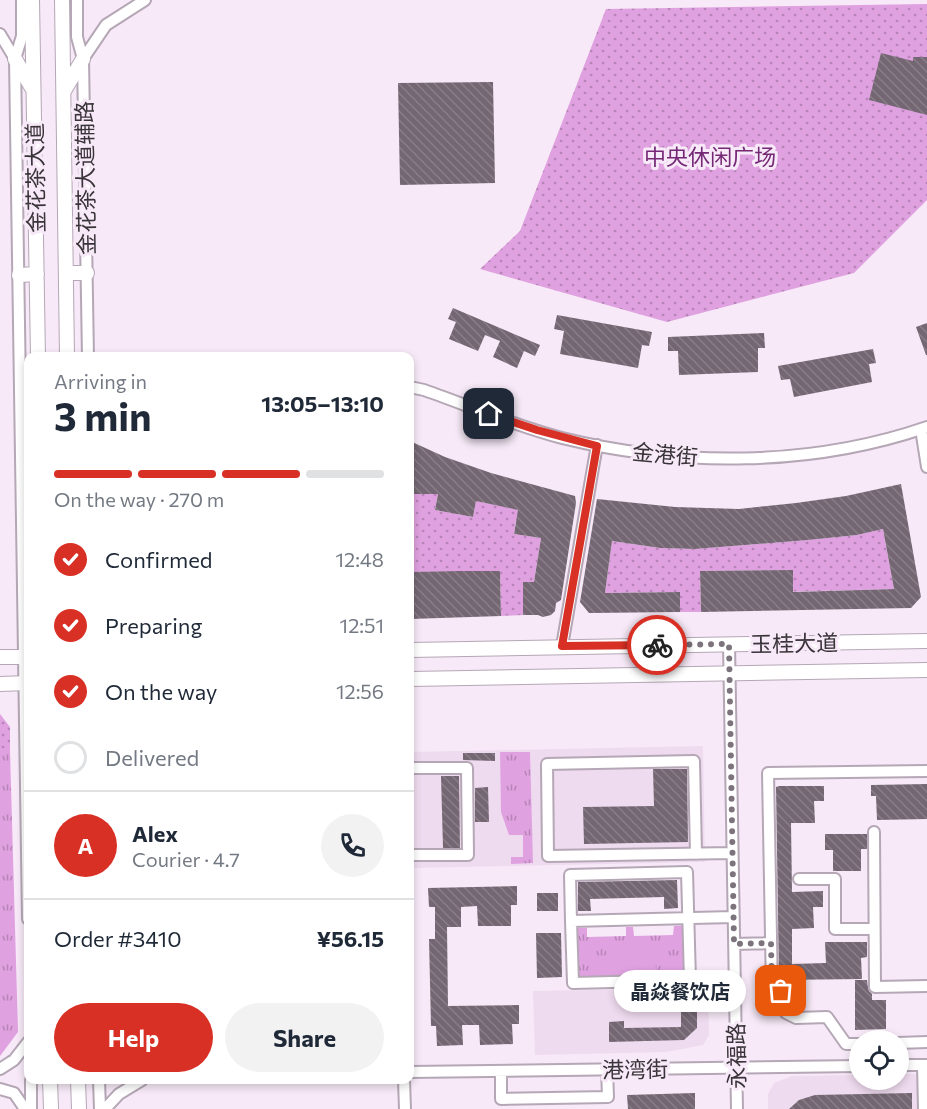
<!DOCTYPE html>
<meta charset="utf-8">
<style>
body{margin:0;font-family:Commissioner,"Noto Sans SC",sans-serif;background:#f2f2f3;color:#1f2937;height:100vh;display:flex;flex-direction:column;font-size:22px;white-space:nowrap}
*{box-sizing:border-box;margin:0}
p{font-size:20px;color:#747a83}
.icon{flex:none;width:33px;height:33px;fill:none;stroke:currentColor;stroke-width:2;stroke-linecap:round;stroke-linejoin:round}
.map{position:relative;flex:1;overflow:hidden}
.drawer{position:absolute;left:24px;top:352px;width:390px;height:732px;display:flex;flex-direction:column;background:#fff;border-radius:12px;box-shadow:0 3px 9px #0003}
.drawer>*{flex:none}
.controls{position:absolute;left:849px;top:1030px;display:grid;gap:12px}
.controls a{display:grid;place-items:center;width:60px;height:60px;border-radius:50%;background:#fff;box-shadow:0 3px 9px #0003;font-size:30px}
.pin{position:absolute;display:grid;place-items:center;width:51px;height:51px;color:#fff;margin:-26px;border-radius:12px;box-shadow:0 3px 9px #0006}
.courier{position:absolute;display:grid;place-items:center;width:60px;height:60px;margin:-30px;border:4px solid #d93025;border-radius:50%;background:#fff;color:#222;box-shadow:0 2px 8px #0007}
.bubble{position:absolute;height:42px;border-radius:21px;background:#fff;box-shadow:0 3px 9px #0003;font-size:20px;font-weight:700;line-height:42px;text-align:center}
.summary em{font-style:normal;font-weight:700}
.summary div{display:flex;flex-direction:column-reverse}
.summary{display:flex;align-items:center;justify-content:space-between;height:102px;padding:0 30px}
h1{font-size:39px;font-weight:700;line-height:45px}
.bar{display:grid;grid-template-columns:repeat(4,1fr);gap:9px 6px;align-content:center;height:72px;padding:0 30px}
.bar i{height:8px;border-radius:4px;background:#e0e1e3}
.bar .selected{background:#d93025}
.bar p{grid-column:span 4}
.line{display:flex;align-items:center;gap:15px;padding:0 30px;border-top:2px solid #e0e1e3}
.line div{flex:1}
.round{display:grid;place-items:center;flex:none;width:63px;height:63px;border-radius:32px;background:#f2f2f3}
ol{padding:0 30px;list-style:none}
li{display:flex;align-items:center;gap:18px;height:66px}
li p{margin-inline-start:auto}
li .icon{padding:6px;border-radius:50%;background:#d93025;color:#fff;stroke-width:4}
li:last-child{color:#747a83}
li i{width:33px;height:33px;border:3px solid #e0e1e3;border-radius:50%}
.cta{display:flex;gap:12px;margin-top:auto;padding:12px 30px}
.cta a{flex:1;height:69px;border-radius:36px;background:#d93025;color:#fff;font-size:24px;font-weight:700;line-height:69px;text-align:center}
.cta a+a{background:#f2f2f3;color:#1f2937}
.map>svg:first-child{display:block}
.built{fill:#efdbef}
.grass{fill:url(#grass-tufts)}
.park{fill:url(#park-dots)}
.garden{fill:#e0a1e1}
.building{fill:url(#building-back-hatch)}
.lines{fill:none;stroke-linecap:round;stroke-linejoin:round}
.minor-casing{stroke:#b5a7b5;stroke-width:14}
.major-casing{stroke:#b5a7b5;stroke-width:16}
.minor{stroke:#fff;stroke-width:10}
.major{stroke:#fff;stroke-width:14}
.done{stroke:#7c737c;stroke-width:6;stroke-dasharray:0 10.8}
.route{stroke:#d93025;stroke-width:8}
.labels{text-anchor:middle;dominant-baseline:central;stroke-width:6;stroke-linejoin:round;paint-order:stroke}
.park-label{font-size:22px;fill:#742876;stroke:#f7e9f7}
.street-label{font-size:22px;fill:#393439;stroke:#f7e9f7}
</style>
<div class="map">
<svg width="927" height="1109" viewBox="0 0 927 1109">
<defs>
<pattern id="grass-tufts" width="24" height="20" patternUnits="userSpaceOnUse" patternTransform="scale(1.5)"><rect width="24" height="20" fill="#e0a1e1"/><path d="M3 7l-1-3M5 7V3M7 7l1-3M15 17l-1-3M17 17v-4M19 17l1-3" fill="none" stroke="#b784b7"/></pattern>
<pattern id="park-dots" width="8" height="8" patternUnits="userSpaceOnUse" patternTransform="scale(1.5)"><rect width="8" height="8" fill="#e0a1e1"/><path d="M2 2h.1M6 6h.1" fill="none" stroke="#b784b7" stroke-width="1.8" stroke-linecap="round"/></pattern>
<pattern id="building-back-hatch" width="6" height="6" patternUnits="userSpaceOnUse" patternTransform="scale(1.5)"><rect width="6" height="6" fill="#746773"/><path d="M-1 5l2 2M0 0l6 6M5-1l2 2" fill="none" stroke="#887e87"/></pattern>
</defs>
<rect width="100%" height="100%" fill="#f7e9f7"/>
<path class="built" d="M703,746L705,862L412,868L410,752Z
M708,988L709,1035L703,1045L666,1052L535,1055L533,991Z
M899,1074H927V1109H768V1094L774,1083L792,1076L859,1075L860,1080H898Z"/>
<path class="grass" d="M0,751H10L18,1032L0,1056Z
M500,752H530L533,863L511,864V857H523V835H509L501,812Z
M674,926H683L684,975L578,978L577,928H587V937L626,936V927H633L634,936L673,935Z"/>
<path class="park" d="M927,4V200L854,273L667,322L480,269L520,231L606,9Z
M410,494H438L435,510L473,517L476,501L524,511L523,520H516L514,534L541,538L534,582L523,583V615L501,616L500,571L410,572Z
M883,529L894,589L781,592L780,584H793V570L700,571L701,612H680V592L605,593L612,541L660,548L695,549L808,540L857,535Z
M0,714L10,727V751H0Z"/>
<path class="garden" d="M655,941L656,970L607,971L606,942Z"/>
<path class="building" d="M881,53L913,61V57H927V115L869,100Z
M493,82L495,183L400,185L398,83Z
M453,308L540,345L535,356L524,351L517,368L493,357L500,341L485,335L478,351L449,339L456,322L448,319Z
M557,315L652,332L649,346L642,345L638,368L560,354L564,331L554,329Z
M927,323V355H926L916,327Z
M764,333L765,348H758V372L679,375L678,351H668V337Z
M873,349L876,363L869,364L872,382L794,397L790,379L781,380L778,366Z
M410,441L445,457L491,473L575,496L576,503L561,600L556,603L555,611L551,615L543,617L538,615H523V582H534L541,538L514,534L518,510L476,501L473,517L435,510L438,494H410Z
M901,484L921,597L911,608L701,612L700,571L793,570V592L894,589L883,529L857,535L808,540L695,549L660,548L612,541L605,593L680,592V612L589,613L580,602L597,499L675,507L739,509L796,503L846,496Z
M458,571H500L501,616L410,619V572Z
M463,753H495V761L463,760Z
M653,769H687L688,842L584,844L583,807L654,806Z
M441,776H459L460,848H443Z
M927,784V819L877,820L876,796H871V785Z
M779,786H824V801H814L815,823H791L792,892L823,891V907H813L814,928L792,929V964L826,963L825,942H867V957L861,958L862,979L779,980L776,787Z
M488,787L489,822H475V788Z
M825,834H867V849H861V871H833V850H825Z
M677,880L678,908L664,909V897L590,899L591,911H578V882Z
M517,886V905H511V926H478L477,906L461,907V927H447L448,1006L519,1005V1024H512L513,1044L480,1045L479,1025H462L463,1045L437,1046L436,1026H431L429,939H435V907H429L428,888Z
M537,893H558V911H537Z
M536,933H561L562,977L537,978Z
M855,980H867L868,988L869,991L872,994V1000H886V1029L855,1030Z
M673,1002H697V1028L684,1040L609,1042V1022L624,1021V1028L681,1027V1011H674Z
M695,1093V1109H628L627,1095Z
M912,1093V1109H789L799,1100L815,1095Z"/>
<g class="lines">
<g class="minor-casing">
<path id="minor" d="M22,0V36L15,59L28,919
M77,0V37L83,59L88,357
M0,34L15,59
M83,59L106,25L145,0
M410,387L424,390C470,406 515,426 562,438C680,467 811,467 927,427
M921,429L927,467
M729,644L737,1109
M562,646L597,445
M410,768H467L468,855H410
M874,832L875,987L927,986
M696,854L694,761L547,764L548,856L732,853
M799,879H835V929H874
M571,921L570,875L687,872L690,980L573,983L571,921L733,917
M734,944L771,943
M898,1043L927,1042
M860,1044H846L827,1017L796,1018L786,1013L781,991H772L768,773L927,771
M898,1065H927
M923,1065L924,1109
M0,1069L14,1060L28,1042
M501,1071V1099L608,1097L607,1069
M410,1072L860,1066
M31,1080V1109
M99,1080L100,1109
M404,1080L405,1109
M0,1089L14,1093L25,1109
M105,1109L119,1094L142,1080"/>
</g>
<g class="major-casing">
<path id="major" d="M32,0L38,357
M62,0L67,357
M15,59L32,88
M64,91L83,59
M66,273H87
M19,275L37,274
M410,650L927,641
M0,657H28
M410,679L927,670
M0,684L28,683
M50,1080L51,1109
M78,1080L79,1109"/>
</g>
<use href="#minor" class="minor"/>
<use href="#major" class="major"/>
</g>
<g class="lines">
<path class="done" d="M657,645L729,644L734,944L771,943L772,991H781"/>
<path class="route" d="M489,414L537,430L597,446L562,646L657,645"/>
</g>
<g class="labels">
<g class="park-label">
<text x="710" y="156">中央休闲广场</text>
</g>
<g class="street-label">
<text transform="translate(35 178) rotate(-91)">金花茶大道</text>
<text transform="translate(85 178) rotate(-91)">金花茶大道辅路</text>
<text transform="translate(665 454) rotate(5)">金港街</text>
<text transform="translate(794 643) rotate(-1)">玉桂大道</text>
<text transform="translate(736 1056) rotate(-91)">永福路</text>
<text transform="translate(635 1069) rotate(-1)">港湾街</text>
</g>
</g>
</svg>
<div class="controls">
<a><svg class="icon" aria-label="locate" viewBox="0 0 24 24"><circle cx="12" cy="12" r="6"/><path d="M12 2v4M12 18v4M2 12h4M18 12h4"/></svg></a>
</div>
<div class="pin" style="left:781px;top:991px;background:#ea580c"><svg class="icon" aria-label="bag" viewBox="0 0 24 24"><path d="M5 8h14l-1 12H6zM9 8a3 3 0 0 1 6 0"/></svg></div>
<div class="pin" style="left:489px;top:414px;background:#1f2937"><svg class="icon" aria-label="home" viewBox="0 0 24 24"><path d="M3 11l9-7 9 7M6 9v11h12V9"/></svg></div>
<div class="courier" style="left:657px;top:645px"><svg class="icon" aria-label="bike" viewBox="0 0 24 24"><circle cx="6" cy="16" r="4"/><circle cx="18" cy="16" r="4"/><path d="M6 16l4-8h5l3 8M10 8l3 8H6M13 5h3"/></svg></div>
<div class="bubble" style="left:614px;top:970px;width:132px">晶焱餐饮店</div>
<section class="drawer">
<div class="summary"><div><h1>3 min</h1><p>Arriving in</p></div><em>13:05–13:10</em></div>
<div class="bar"><i class="selected"></i><i class="selected"></i><i class="selected"></i><i></i><p>On the way · 270 m</p></div>
<ol>
<li><svg class="icon" aria-label="check" viewBox="0 0 24 24"><path d="M5 12l5 5 9-10"/></svg>Confirmed<p>12:48</p></li>
<li><svg class="icon" aria-label="check" viewBox="0 0 24 24"><path d="M5 12l5 5 9-10"/></svg>Preparing<p>12:51</p></li>
<li><svg class="icon" aria-label="check" viewBox="0 0 24 24"><path d="M5 12l5 5 9-10"/></svg>On the way<p>12:56</p></li>
<li><i></i>Delivered</li>
</ol>
<div class="line" style="height:108px"><b class="round" style="background:#d93025;color:#fff">A</b><div><b>Alex</b><p>Courier · 4.7</p></div><a class="round"><svg class="icon" aria-label="phone" viewBox="0 0 24 24"><path d="M5 4h4l2 5-3 2q2 4 5 5l2-3 5 2v4C11 20 4 13 5 4z"/></svg></a></div>
<div class="line" style="height:78px"><div>Order #3410</div><b>¥56.15</b></div>
<div class="cta"><a>Help</a><a>Share</a></div>
</section>
</div>
